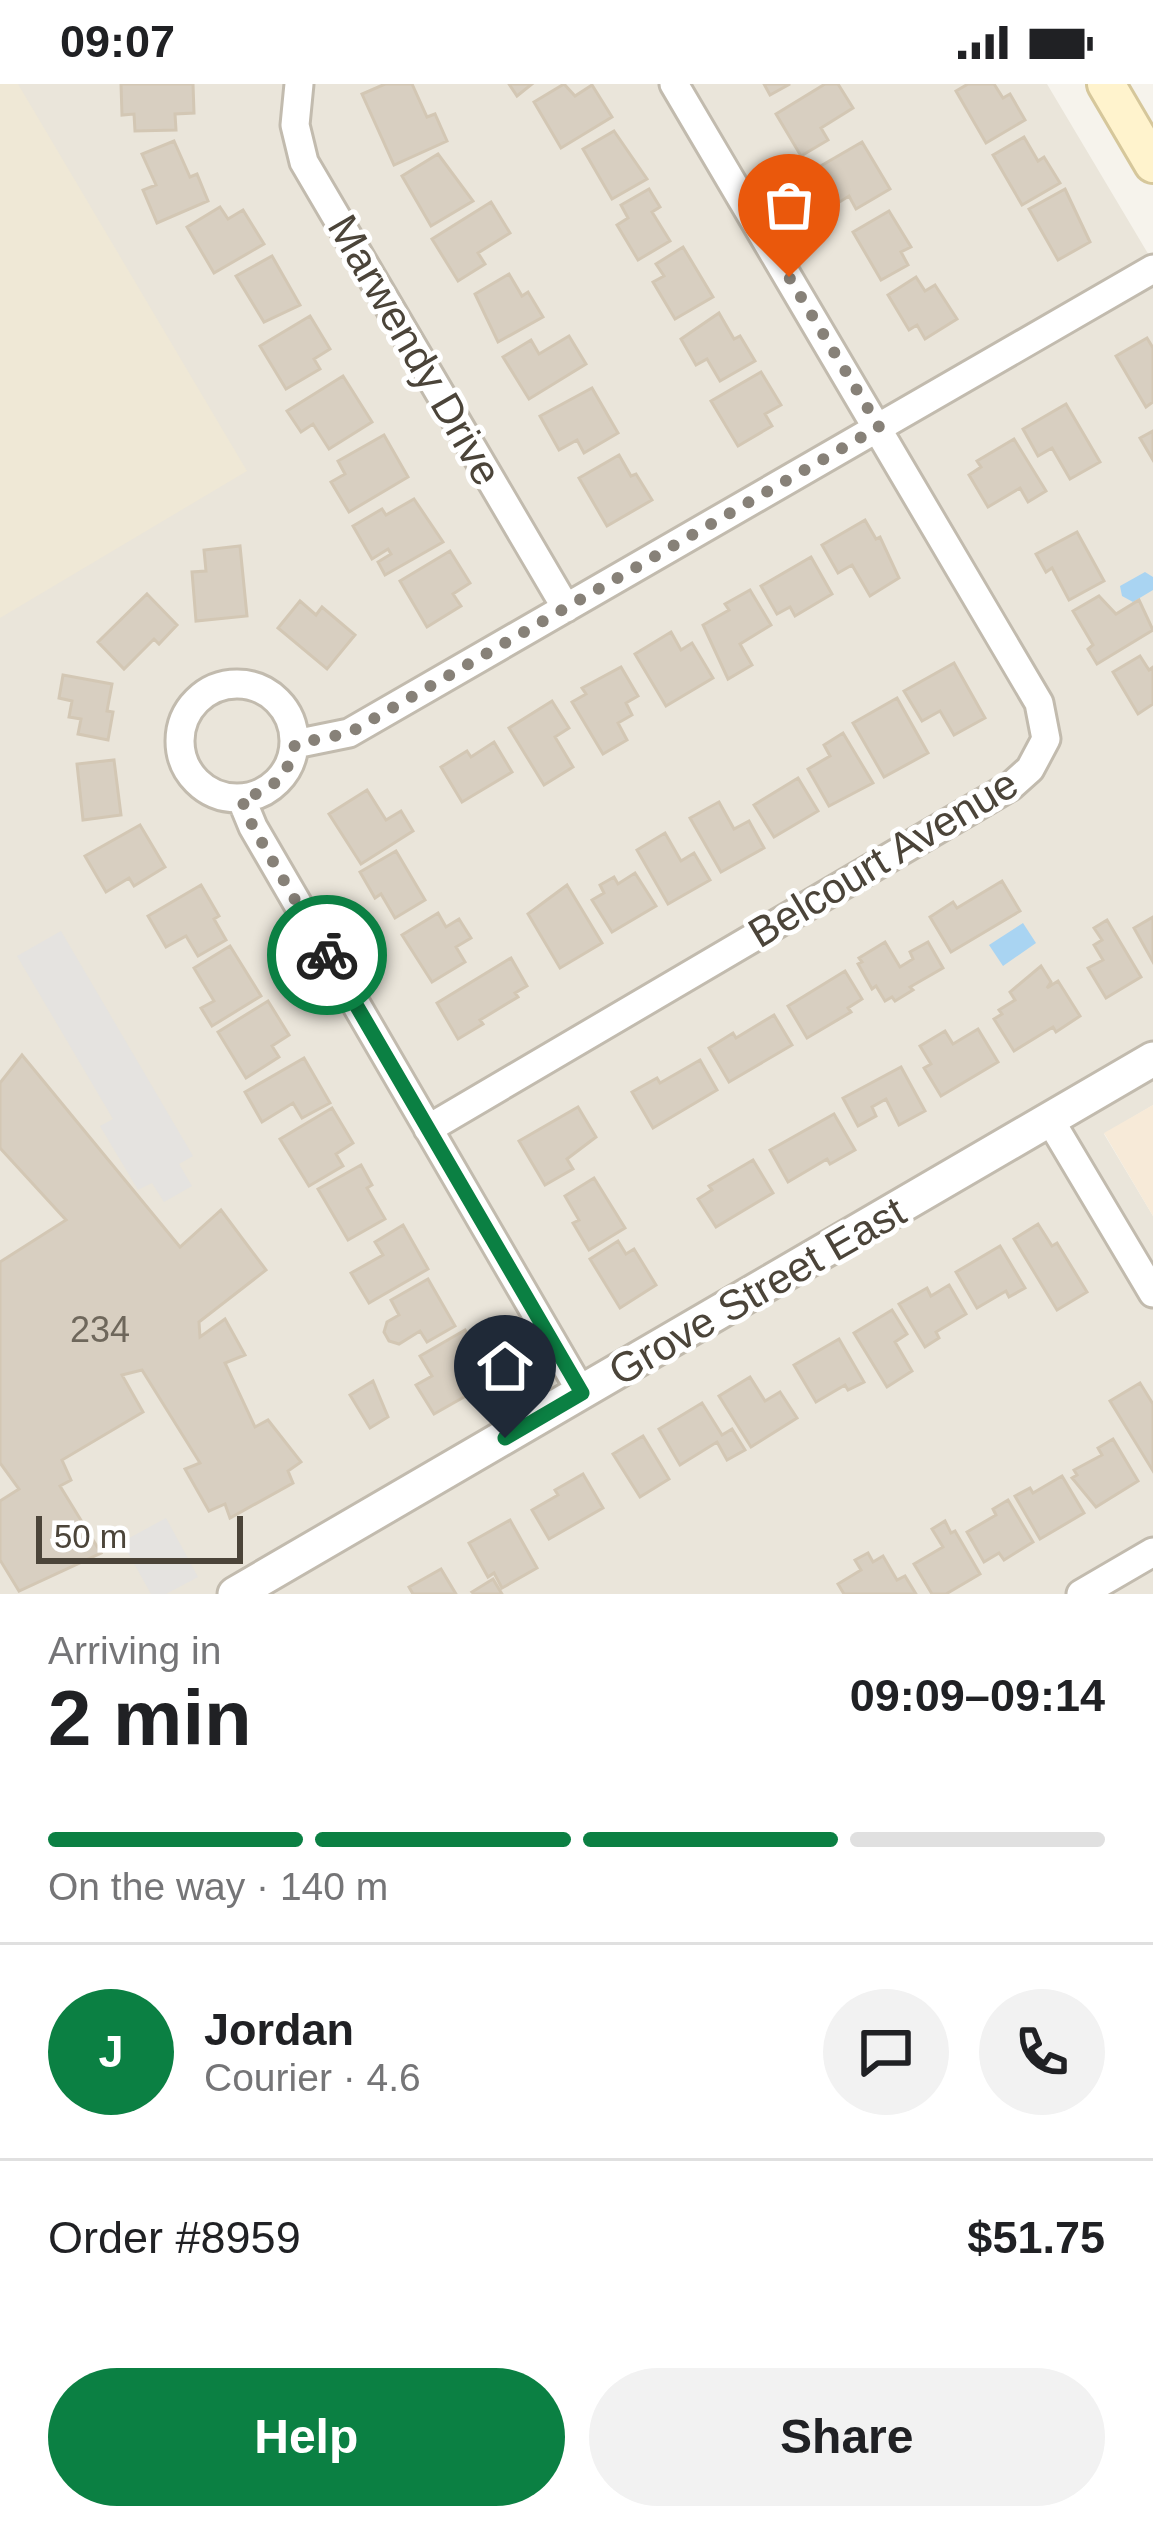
<!DOCTYPE html>
<meta charset="utf-8">
<style>
body{margin:0;font-family:Helvetica,sans-serif;background:#f2f2f2;color:#202124;height:100vh;display:flex;flex-direction:column;font-size:45px;white-space:nowrap}
*{box-sizing:border-box;margin:0}
p{font-size:39px;color:#757577}
.icon{flex:none;width:66px;height:66px;fill:none;stroke:currentColor;stroke-width:2;stroke-linecap:round;stroke-linejoin:round}
.map{position:relative;height:1510px;overflow:hidden}
.drawer{display:flex;flex-direction:column;background:#fff;flex:1}
.drawer>*{flex:none}
.scale{position:absolute;left:36px;bottom:30px;width:207px;box-sizing:border-box;padding-left:12px;border:6px solid #4b4439;border-top:0;font-size:33px;line-height:42px;white-space:nowrap;color:#4b4439;-webkit-text-stroke:9px #fff;paint-order:stroke}
.pin{position:absolute;display:grid;place-items:center;width:102px;height:102px;color:#fff;margin:-123px -51px;border-radius:50% 50% 50% 0;rotate:-45deg;box-shadow:0 0 12px #0007}
.pin .icon{rotate:45deg}
.courier{position:absolute;display:grid;place-items:center;width:120px;height:120px;margin:-60px;border:9px solid #0b8043;border-radius:50%;background:#fff;color:#222;box-shadow:0 3px 15px #0007}
.head em{font-style:normal;font-weight:700}
.head div{display:flex;flex-direction:column-reverse}
.head{display:flex;align-items:center;justify-content:space-between;height:204px;padding:0 48px}
h1{font-size:78px;font-weight:700;line-height:90px}
.bar{display:grid;grid-template-columns:repeat(4,1fr);gap:18px 12px;align-content:center;height:144px;padding:0 48px}
.bar i{height:15px;border-radius:9px;background:#e0e0e0}
.bar .selected{background:#0b8043}
.bar p{grid-column:span 4}
.line{display:flex;align-items:center;gap:30px;padding:0 48px;border-top:3px solid #e0e0e0}
.line div{flex:1}
.round{display:grid;place-items:center;flex:none;width:126px;height:126px;border-radius:63px;background:#f2f2f2}
.button{display:flex;gap:24px;margin-top:auto;padding:24px 48px}
.button a{flex:1;height:138px;border-radius:72px;background:#0b8043;color:#fff;font-size:48px;font-weight:700;line-height:138px;text-align:center}
.button a+a{background:#f2f2f2;color:#202124}
.status{display:flex;justify-content:space-between;align-items:center;height:84px;padding:0 60px;background:#fff;direction:ltr}
.status svg{height:33px;fill:currentColor}
.map>svg:first-child{display:block}
.residential{fill:#eae5da}
.commercial{fill:#f7ead8}
.education{fill:#efe8d6}
.parking{fill:#e5e3e0}
.water{fill:#a9d4f2}
.building{fill:#d8cfc1;stroke:#d3c7b4;stroke-width:3}
.lines{fill:none;stroke-linecap:round;stroke-linejoin:round}
.minor-casing{stroke:#c2bbae;stroke-width:33}
.tertiary-casing{stroke:#c2bbae;stroke-width:39}
.secondary-casing{stroke:#d6c79b;stroke-width:42}
.minor{stroke:#fff;stroke-width:27}
.tertiary{stroke:#fff;stroke-width:33}
.secondary{stroke:#fff3cd;stroke-width:36}
.done{stroke:#878178;stroke-width:12;stroke-dasharray:0 21.6}
.route{stroke:#0b8043;stroke-width:15}
.labels{text-anchor:middle;dominant-baseline:central;stroke-width:10;stroke-linejoin:round;paint-order:stroke}
.number-label{font-size:36px;fill:#6e675b}
.street-label{font-size:42px;fill:#4b4439;stroke:#fff}
</style>
<div class="status"><b>09:07</b><svg viewBox="0 0 49 12"><path d="M0 12V9h3v3zM5 12V6h3v6zM10 12V3h3v9zM15 12V0h3v12zM26 1h20v11H26zM47 4h2v5h-2z"/></svg></div>
<div class="map">
<svg width="1153" height="1510" viewBox="0 0 1153 1510">
<rect width="100%" height="100%" fill="#f6f3ec"/>
<path class="residential" d="M0,0H1047L1153,178V1021L1104,1050L1153,1132V1510H0Z"/>
<path class="commercial" d="M1153,1021V1132L1104,1049Z"/>
<path class="education" d="M0,0H18L247,387L0,534Z"/>
<path class="parking" d="M61,847L193,1072L179,1080L192,1102L164,1118L152,1099L138,1106L100,1042L113,1035L17,872Z
M166,1434L198,1493L166,1510H151L122,1458Z"/>
<path class="water" d="M1145,488L1153,493V506L1133,518L1122,512L1120,502Z
M1023,839L1036,859L1003,882L989,861Z"/>
<path class="building" d="M121,0H193L194,29L175,30L176,46L135,47L134,30L122,31Z
M385,0H412L427,33L435,30L447,57L394,81L362,10Z
M509,0H532L517,12Z
M564,0L575,12L592,1L612,33L561,64L534,18Z
M764,0H790L770,11Z
M825,0H838L853,24L821,44L828,56L801,72L776,30Z
M968,0H994L1003,14L1010,10L1025,36L986,59L956,7Z
M614,47L647,95L612,115L583,65Z
M1024,53L1038,77L1044,73L1060,99L1022,121L993,71Z
M174,57L190,93L197,90L208,117L157,139L143,106L156,101L142,70Z
M862,58L890,105L856,125L849,112L833,122L812,87Z
M438,70L473,117L431,142L402,92Z
M649,105L660,123L652,128L670,157L638,176L617,141L628,134L621,121Z
M1065,105L1090,158L1058,176L1029,125Z
M491,118L510,149L478,169L485,180L458,197L432,155Z
M220,123L228,135L243,126L264,160L214,189L187,143Z
M889,127L911,163L901,168L908,181L881,196L853,148Z
M683,163L713,213L675,235L653,198L664,192L656,180Z
M272,172L300,221L264,238L236,192Z
M509,190L522,212L528,208L543,233L498,258L475,210Z
M916,193L925,207L935,201L957,235L925,255L917,241L909,246L888,211Z
M719,229L734,255L740,252L755,277L720,297L707,275L696,281L681,255Z
M310,232L330,265L314,275L320,285L286,305L260,262Z
M569,252L586,280L529,315L503,273L531,256L539,270Z
M1147,254L1153,264V318L1146,323L1116,272Z
M761,288L781,321L765,330L772,342L738,362L711,317Z
M343,292L372,338L329,365L313,340L301,348L287,327Z
M592,304L618,349L584,369L577,356L559,366L540,332Z
M1066,320L1100,378L1070,395L1052,364L1038,372L1023,345Z
M1153,347V376L1140,354Z
M384,351L408,393L349,428L331,398L345,390L338,377Z
M1014,355L1046,407L1028,418L1020,404L988,423L969,391L981,383L977,377Z
M619,371L631,392L636,390L652,416L607,442L579,394Z
M414,415L443,458L385,491L378,478L391,470L388,465L372,475L353,442L382,425L386,431Z
M865,436L876,455L880,453L899,494L870,512L852,481L838,489L822,461Z
M1077,448L1104,497L1069,516L1052,484L1046,488L1036,470Z
M240,462L247,532L196,537L192,488L206,487L204,466Z
M450,467L470,499L453,510L461,522L427,543L400,497Z
M811,473L832,510L795,532L790,523L777,530L761,502Z
M750,506L771,541L740,560L752,581L728,595L703,541L729,526L725,520Z
M147,510L177,541L159,560L154,555L124,585L98,558Z
M1099,512L1116,530L1139,516L1153,546L1097,580L1088,565L1093,561L1073,527Z
M300,517L316,531L322,523L355,551L327,585L278,544Z
M671,548L681,566L692,559L713,594L666,622L635,570Z
M1140,572L1149,586L1153,583V620L1138,630L1113,588Z
M954,579L985,634L954,651L940,627L922,637L904,607Z
M621,583L638,612L626,619L632,631L618,639L627,656L603,670L572,618L586,610L582,604Z
M63,591L112,600L107,627L113,628L108,656L78,650L81,635L69,633L72,617L59,614Z
M897,614L928,669L884,693L853,639Z
M552,617L569,644L555,653L573,683L544,701L509,644Z
M843,649L873,699L829,722L808,685L830,672L824,661Z
M494,658L512,688L462,718L441,683L467,667L471,673Z
M114,676L121,731L83,736L77,680Z
M798,694L818,727L774,753L754,721Z
M367,706L386,736L401,727L413,747L361,780L329,730Z
M719,718L734,745L749,737L764,764L721,788L690,734Z
M140,741L165,783L134,802L129,794L106,808L85,772Z
M665,749L681,777L694,769L710,796L668,820L637,766Z
M396,767L425,816L395,834L381,810L375,814L360,788Z
M635,789L656,822L612,848L592,816L604,809L600,801L614,793L618,800Z
M1002,797L1020,827L951,868L930,833L953,818L957,824Z
M201,801L219,832L214,835L226,856L198,872L186,852L166,863L148,832Z
M567,801L602,859L560,884L528,830Z
M438,829L446,843L459,835L471,854L456,863L465,878L432,898L402,851Z
M1153,833V878L1134,844Z
M1107,836L1141,893L1106,914L1088,884L1103,876L1094,861L1102,856L1094,844Z
M885,858L900,883L913,875L910,868L928,858L943,884L910,903L913,906L895,917L892,913L885,917L876,902L872,905L858,880L862,878L859,874Z
M230,862L261,912L212,942L201,924L214,917L194,884Z
M511,874L527,902L515,909L518,913L480,936L483,940L458,955L437,919Z
M1041,882L1051,898L1047,904L1058,897L1080,932L1056,948L1053,943L1014,967L994,935L1002,930L999,926L1015,916L1010,908Z
M845,887L862,915L848,924L851,928L807,954L788,922Z
M268,917L289,951L272,962L279,973L246,994L218,948Z
M774,931L792,961L729,998L709,964L733,949L736,954Z
M978,945L998,978L941,1012L924,984L931,980L920,962L945,947L953,960Z
M22,971L180,1163L221,1126L266,1186L199,1238L200,1253L225,1235L245,1271L225,1279L255,1343L268,1336L301,1378L288,1387L293,1399L230,1434L225,1420L209,1427L185,1385L200,1379L142,1286L122,1291L143,1328L62,1376L71,1396L60,1402L101,1469L19,1507L0,1476V1417L19,1405L0,1379V1178L66,1136L0,1064V999Z
M304,974L330,1019L302,1034L293,1019L262,1038L245,1008Z
M700,976L717,1006L653,1044L632,1008L657,994L660,999Z
M901,983L925,1027L899,1041L886,1015L872,1023L876,1032L858,1042L843,1014Z
M578,1023L596,1053L567,1075L573,1085L545,1101L519,1057Z
M332,1024L353,1059L336,1070L343,1082L309,1102L280,1055Z
M834,1030L855,1066L830,1080L827,1075L788,1098L770,1066Z
M753,1076L773,1109L716,1143L698,1115L712,1106L709,1102Z
M361,1081L372,1101L367,1104L385,1135L348,1156L318,1105Z
M594,1094L625,1144L589,1166L573,1139L579,1136L565,1112Z
M1038,1140L1052,1162L1057,1159L1087,1208L1057,1226L1014,1155Z
M403,1141L428,1185L369,1219L351,1189L383,1171L375,1158Z
M618,1157L626,1170L634,1165L656,1201L620,1224L590,1175Z
M1000,1162L1025,1204L1009,1213L1006,1207L977,1224L956,1188Z
M428,1195L455,1242L427,1258L420,1247L399,1260L389,1257L384,1248L387,1238L399,1231L391,1216Z
M949,1201L966,1230L936,1248L939,1254L925,1263L899,1220L927,1204L931,1212Z
M892,1226L907,1250L895,1258L912,1287L887,1303L854,1249Z
M465,1246L494,1296L434,1330L416,1301L432,1292L420,1272Z
M839,1255L864,1298L848,1306L845,1301L816,1318L794,1281Z
M750,1293L765,1317L780,1308L797,1334L751,1363L719,1312Z
M373,1297L388,1333L370,1344L350,1311Z
M1140,1299L1153,1320V1387L1110,1317Z
M702,1319L722,1351L732,1345L745,1366L727,1376L717,1358L680,1381L659,1345Z
M643,1352L669,1395L640,1413L613,1370Z
M1113,1355L1138,1397L1096,1423L1072,1394L1077,1391L1074,1386L1102,1371L1098,1364Z
M583,1390L603,1424L549,1455L532,1426L558,1411L555,1406Z
M1062,1392L1084,1429L1040,1455L1015,1412L1030,1404L1033,1409Z
M1008,1416L1033,1458L1004,1476L999,1469L984,1478L967,1448L996,1431L993,1425Z
M510,1436L537,1484L502,1504L494,1489L488,1493L469,1459Z
M945,1437L951,1449L955,1447L980,1490L946,1510H932L914,1480L943,1463L932,1445Z
M868,1469L873,1478L883,1472L897,1496L905,1492L916,1510H844L838,1500L861,1486L855,1476Z
M441,1485L456,1510H413L409,1503Z
M493,1495L502,1510H474L472,1508Z"/>
<g class="lines">
<g class="minor-casing">
<path id="minor" d="M299,0L295,41L304,78L566,524
M180 657a57 57 0 1 1 114 0a57 57 0 1 1-114 0Z
M295,660L349,649L1153,185
M241,714L253,743L582,1309
M1050,1036L1153,1209
M428,1045L1011,702L1030,685L1046,655L1039,619L674,0
M1081,1510L1153,1468"/>
</g>
<g class="tertiary-casing">
<path id="tertiary" d="M235,1510L1153,975"/>
</g>
<g class="secondary-casing">
<path id="secondary" d="M1106,0L1153,80"/>
</g>
<use href="#minor" class="minor"/>
<use href="#tertiary" class="tertiary"/>
<use href="#secondary" class="secondary"/>
</g>
<g class="lines">
<path class="done" d="M327,871L253,743L241,714C272,708 289,691 295,660L349,649L879,343L789,193"/>
<path class="route" d="M327,871L582,1309L505,1354"/>
</g>
<g class="labels">
<g class="number-label">
<text x="100" y="1245">234</text>
</g>
<g class="street-label">
<text transform="translate(415 266) rotate(60)">Marwendy Drive</text>
<text transform="translate(883 774) rotate(-31)">Belcourt Avenue</text>
<text transform="translate(757 1207) rotate(-30)">Grove Street East</text>
</g>
</g>
</svg>
<div class="scale">50 m</div>
<div class="pin" style="left:789px;top:193px;background:#ea580c"><svg class="icon" aria-label="bag" viewBox="0 0 24 24"><path d="M5 8h14l-1 12H6zM9 8a3 3 0 0 1 6 0"/></svg></div>
<div class="pin" style="left:505px;top:1354px;background:#1f2937"><svg class="icon" aria-label="home" viewBox="0 0 24 24"><path d="M3 11l9-7 9 7M6 9v11h12V9"/></svg></div>
<div class="courier" style="left:327px;top:871px"><svg class="icon" aria-label="bike" viewBox="0 0 24 24"><circle cx="6" cy="16" r="4"/><circle cx="18" cy="16" r="4"/><path d="M6 16l4-8h5l3 8M10 8l3 8H6M13 5h3"/></svg></div>
</div>
<section class="drawer">
<div class="head"><div><h1>2 min</h1><p>Arriving in</p></div><em>09:09–09:14</em></div>
<div class="bar"><i class="selected"></i><i class="selected"></i><i class="selected"></i><i></i><p>On the way · 140 m</p></div>
<div class="line" style="height:216px"><b class="round" style="background:#0b8043;color:#fff">J</b><div><b>Jordan</b><p>Courier · 4.6</p></div><a class="round"><svg class="icon" aria-label="chat" viewBox="0 0 24 24"><path d="M4 5h16v11H9l-5 4z"/></svg></a><a class="round"><svg class="icon" aria-label="phone" viewBox="0 0 24 24"><path d="M5 4h4l2 5-3 2q2 4 5 5l2-3 5 2v4C11 20 4 13 5 4z"/></svg></a></div>
<div class="line" style="height:156px"><div>Order #8959</div><b>$51.75</b></div>
<div class="button"><a>Help</a><a>Share</a></div>
</section>
